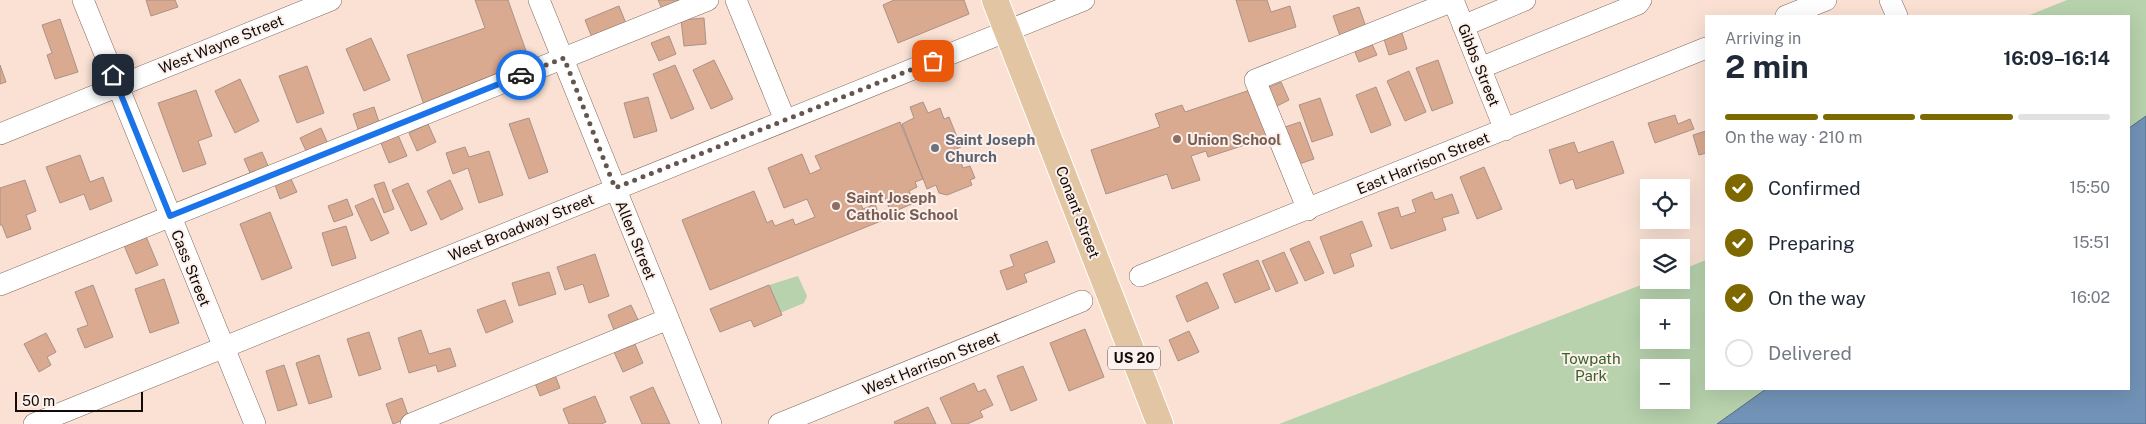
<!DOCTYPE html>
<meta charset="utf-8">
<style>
body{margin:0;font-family:"Public Sans",sans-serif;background:#f2f2f3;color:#1f2937;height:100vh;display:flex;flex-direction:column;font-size:19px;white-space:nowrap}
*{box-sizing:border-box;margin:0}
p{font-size:16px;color:#747a83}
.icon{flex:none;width:28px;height:28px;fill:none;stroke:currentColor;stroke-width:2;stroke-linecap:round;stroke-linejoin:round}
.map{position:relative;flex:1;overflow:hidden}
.details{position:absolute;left:1705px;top:15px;width:425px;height:375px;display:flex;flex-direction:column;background:#fff;border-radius:0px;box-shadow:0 5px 20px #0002}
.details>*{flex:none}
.fabs{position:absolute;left:1640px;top:179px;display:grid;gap:10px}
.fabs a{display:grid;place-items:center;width:50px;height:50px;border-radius:0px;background:#fff;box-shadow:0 5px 20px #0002;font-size:25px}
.scale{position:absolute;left:15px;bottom:12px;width:128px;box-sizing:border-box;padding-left:5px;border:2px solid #130b07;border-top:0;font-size:14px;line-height:18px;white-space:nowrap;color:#130b07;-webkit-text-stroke:4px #fcf1ec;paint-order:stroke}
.pin{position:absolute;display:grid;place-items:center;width:42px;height:42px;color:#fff;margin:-21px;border-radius:10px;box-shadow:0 2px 8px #0006}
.courier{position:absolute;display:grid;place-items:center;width:50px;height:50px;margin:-25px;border:4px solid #1a73e8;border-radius:50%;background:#fff;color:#222;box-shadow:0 1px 6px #0007}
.overview em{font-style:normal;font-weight:700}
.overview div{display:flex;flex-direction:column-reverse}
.overview{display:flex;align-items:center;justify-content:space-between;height:85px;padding:0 20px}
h1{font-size:32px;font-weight:700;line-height:38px}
.bar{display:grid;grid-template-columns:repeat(4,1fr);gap:8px 5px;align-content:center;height:60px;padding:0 20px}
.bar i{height:6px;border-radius:4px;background:#e0e1e3}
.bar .active{background:#7e6800}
.bar p{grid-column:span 4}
ol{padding:0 20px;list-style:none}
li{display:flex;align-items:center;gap:15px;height:55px}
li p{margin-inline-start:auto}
li .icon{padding:5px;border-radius:50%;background:#7e6800;color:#fff;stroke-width:4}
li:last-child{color:#747a83}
li i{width:28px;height:28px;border:2px solid #e0e1e3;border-radius:50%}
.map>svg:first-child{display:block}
.green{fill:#b7d2ad;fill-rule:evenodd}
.water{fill:#7293b7;stroke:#566a82}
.building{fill:#d9a990;stroke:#aa9287}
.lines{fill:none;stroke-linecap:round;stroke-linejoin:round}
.minor-casing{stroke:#7f695e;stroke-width:22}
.major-casing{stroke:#fff;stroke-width:28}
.minor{stroke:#fff;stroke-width:21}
.major{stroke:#e2c5a3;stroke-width:26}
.done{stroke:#64564f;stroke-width:5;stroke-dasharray:0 9}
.route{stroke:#1a73e8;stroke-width:6}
.education-dot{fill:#8d6e63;stroke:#fcf1ec;stroke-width:2}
.worship-dot{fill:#6b7280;stroke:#fcf1ec;stroke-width:2}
.labels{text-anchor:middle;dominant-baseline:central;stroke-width:4;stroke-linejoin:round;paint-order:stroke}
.shield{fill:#fcf1ec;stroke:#59504c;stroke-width:1}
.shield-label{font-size:14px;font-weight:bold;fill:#130b07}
.street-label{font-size:15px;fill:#130b07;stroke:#fcf1ec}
.worship-label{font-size:15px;font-weight:bold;fill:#5b616d;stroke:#fcf1ec;text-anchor:start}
.education-label{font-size:15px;font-weight:bold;fill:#785e54;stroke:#fcf1ec;text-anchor:start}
.park-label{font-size:15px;fill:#396129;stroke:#fcf1ec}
</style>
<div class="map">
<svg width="2146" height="424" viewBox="0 0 2146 424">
<rect width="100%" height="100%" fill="#fae1d4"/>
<path class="green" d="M2067,0H2146V116L2129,128V16H2027Z
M1706,260V389H1766L1717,424H1279L1654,280H1681V270ZM1649,308H1681V340H1649ZM1649,368H1681V400H1649Z
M798,276L807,296L804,303L780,313L769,285Z"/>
<path class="water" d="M2146,116V424H1717L1766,389H2129V128Z"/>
<path class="building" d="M146,0H175L178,7L151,16Z
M475,0H508L532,68L424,105L407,55L485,28Z
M658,0H684L662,9Z
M894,0H964L969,14L898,43L883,5Z
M1236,0H1267L1271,12L1290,6L1296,27L1249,42Z
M619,6L627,26L593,40L585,20Z
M1359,7L1366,27L1340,36L1333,16Z
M704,18L706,44L684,46L681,20Z
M60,19L78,72L55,79L47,55L52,53L42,25Z
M1401,30L1407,49L1389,55L1383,36Z
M669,36L676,54L659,61L651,43Z
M371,38L390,80L364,91L346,49Z
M1371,42L1377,55L1359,62L1354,50Z
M714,60L733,99L711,109L693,70Z
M1438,60L1453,103L1432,111L1416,68Z
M0,65L6,82L0,84Z
M675,65L694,109L671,119L653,74Z
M307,66L324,113L297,123L279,76Z
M1409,71L1426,112L1405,121L1387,81Z
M240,79L259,121L235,133L215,91Z
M1281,82L1289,100L1275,107L1267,88Z
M1376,87L1391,125L1371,133L1356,95Z
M1256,88L1272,136L1208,157L1206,151L1191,156L1200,180L1172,189L1167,174L1106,194L1091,150L1160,127L1155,114L1182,105L1185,112Z
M196,90L212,136L198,141L206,164L183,172L158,103Z
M648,97L657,131L634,138L624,103Z
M1320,98L1333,135L1312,142L1299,105Z
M923,102L928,113L940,108L944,119L949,117L961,147L956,149L963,168L970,166L975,178L970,180L972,185L947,195L939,193L936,185L927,189L902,124L914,118L910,107Z
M374,107L380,125L359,132L353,114Z
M1675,115L1678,124L1690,119L1694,129L1655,143L1648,123Z
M529,118L548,172L529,179L509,124Z
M900,122L923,179L915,182L917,187L909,191L914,203L891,213L884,195L861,204L863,209L875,204L881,221L710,290L682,220L754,191L767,223L772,220L775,226L793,219L795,225L815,217L807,199L784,208L768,168L802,154L810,174L821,169L815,156Z
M1300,122L1314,159L1296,165L1282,128Z
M428,124L436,142L417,151L409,133Z
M321,128L328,144L307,153L300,138Z
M1706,131V153L1699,155L1693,135Z
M398,135L407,156L389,163L381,143Z
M1613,141L1624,173L1576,189L1573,179L1560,184L1549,150L1574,142L1578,153Z
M465,147L469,157L489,151L503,195L479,203L468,168L453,174L446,153Z
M262,152L269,168L251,175L244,159Z
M80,155L90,182L103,177L112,201L90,210L84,194L60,203L46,167Z
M1484,167L1502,209L1477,219L1460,177Z
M291,179L297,192L280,199L275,185Z
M25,180L36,211L26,215L31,229L7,238L2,225H0V188Z
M450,180L463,209L441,220L427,191Z
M384,182L394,209L384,213L374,185Z
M408,183L427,224L411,231L392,190Z
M1432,192L1435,200L1452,194L1459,213L1442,218L1446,230L1391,249L1378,213L1398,207L1401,217L1416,212L1412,200Z
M373,198L389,233L371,241L355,206Z
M347,199L353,215L334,222L328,206Z
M270,212L292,268L262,280L240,224Z
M1362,221L1372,246L1350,254L1354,266L1334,274L1320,237Z
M346,226L356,258L332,266L322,233Z
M145,234L158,265L136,274L123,243Z
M1047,241L1055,262L1024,274L1027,282L1007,290L1000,271L1014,266L1010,255Z
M1309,241L1324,273L1305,281L1290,249Z
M1284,252L1298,283L1276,292L1262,261Z
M595,254L609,296L589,303L583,284L565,290L557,267Z
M1258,260L1270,289L1235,303L1223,274Z
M549,272L556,294L519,306L512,283Z
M164,279L179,323L150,333L135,289Z
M1207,282L1219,308L1187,322L1176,296Z
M93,285L113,337L85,348L77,329L88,325L75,292Z
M769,285L782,315L754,327L751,320L720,332L710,309Z
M505,300L513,322L486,333L477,310Z
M631,305L640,324L616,335L608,315Z
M1085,329L1104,377L1069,391L1050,343Z
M421,330L429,354L450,348L456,366L438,372L436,365L409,373L398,338Z
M1189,331L1199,352L1178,361L1169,340Z
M369,332L381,369L359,376L347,339Z
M46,333L56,352L47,357L51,365L39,372L24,344Z
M634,342L643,363L623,372L614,352Z
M319,355L332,397L309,404L296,363Z
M284,365L297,405L278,411L266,371Z
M1023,366L1037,400L1011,411L997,376Z
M553,370L560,388L540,396L533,378Z
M974,383L978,392L985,389L993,405L980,411L983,417L967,424H952L940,398Z
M653,387L670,424H642L630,397Z
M595,396L606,422L601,424H569L563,409Z
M402,398L409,418L393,424L386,404Z
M928,407L936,424H895L894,422Z"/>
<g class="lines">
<g class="minor-casing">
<path id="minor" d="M83,0L255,424
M539,0L711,424
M736,0L785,120
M1453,0L1505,130
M1890,0L1897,16
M1786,16L1826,0
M1463,26L1525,0
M1480,68L1638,4L1641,0
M0,134L331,0
M1308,210L1255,80L1453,1
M1140,276L1706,48
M0,285L708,0
M34,424L1084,0
M411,424L668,319
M779,424L1082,301"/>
</g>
<g class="major-casing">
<path id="major" d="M995,0L1160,424"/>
</g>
<use href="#minor" class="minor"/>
<use href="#major" class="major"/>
</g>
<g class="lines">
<path class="done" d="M521,75L564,58L615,188L933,61"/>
<path class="route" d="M113,75L170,216L521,75"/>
</g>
<g class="education-dot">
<circle cx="1177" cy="139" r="5"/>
<circle cx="836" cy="206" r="5"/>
</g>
<circle class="worship-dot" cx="935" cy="148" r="5"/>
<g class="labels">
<rect class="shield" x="1108" y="346.5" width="52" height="23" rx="4"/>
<g class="shield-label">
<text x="1134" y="358">US 20</text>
</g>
<g class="street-label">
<text transform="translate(221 44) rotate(-22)">West Wayne Street</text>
<text transform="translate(1479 65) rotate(68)">Gibbs Street</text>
<text transform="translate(1423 163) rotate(-22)">East Harrison Street</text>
<text transform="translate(1078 212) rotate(69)">Conant Street</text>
<text transform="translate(521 227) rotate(-22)">West Broadway Street</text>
<text transform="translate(636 240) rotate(68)">Allen Street</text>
<text transform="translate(191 268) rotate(68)">Cass Street</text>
<text transform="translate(931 363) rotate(-22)">West Harrison Street</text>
</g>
<g class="worship-label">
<text x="945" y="139">Saint Joseph<tspan x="945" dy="17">Church</tspan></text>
</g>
<g class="education-label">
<text x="1187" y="139">Union School</text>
<text x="846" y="197">Saint Joseph<tspan x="846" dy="17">Catholic School</tspan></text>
</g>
<g class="park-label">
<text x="1591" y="358">Towpath<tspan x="1591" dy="17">Park</tspan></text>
</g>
</g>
</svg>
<div class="fabs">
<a><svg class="icon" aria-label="locate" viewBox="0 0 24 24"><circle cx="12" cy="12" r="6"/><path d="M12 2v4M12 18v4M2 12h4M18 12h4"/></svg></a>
<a><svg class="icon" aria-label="layers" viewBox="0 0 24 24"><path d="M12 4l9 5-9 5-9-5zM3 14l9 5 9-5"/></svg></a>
<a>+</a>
<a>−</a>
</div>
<div class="scale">50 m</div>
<div class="pin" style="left:933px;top:61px;background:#ea580c"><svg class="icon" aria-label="bag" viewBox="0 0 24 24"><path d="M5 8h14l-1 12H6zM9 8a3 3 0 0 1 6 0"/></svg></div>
<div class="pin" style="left:113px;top:75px;background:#1f2937"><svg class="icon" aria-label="home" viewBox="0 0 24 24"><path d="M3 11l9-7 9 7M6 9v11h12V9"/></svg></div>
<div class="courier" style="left:521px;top:75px"><svg class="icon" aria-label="car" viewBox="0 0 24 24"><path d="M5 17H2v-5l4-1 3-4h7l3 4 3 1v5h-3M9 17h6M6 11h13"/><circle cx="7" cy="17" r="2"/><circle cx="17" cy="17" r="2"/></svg></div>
<section class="details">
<div class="overview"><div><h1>2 min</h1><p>Arriving in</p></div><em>16:09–16:14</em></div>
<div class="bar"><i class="active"></i><i class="active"></i><i class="active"></i><i></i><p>On the way · 210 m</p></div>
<ol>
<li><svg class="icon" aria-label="check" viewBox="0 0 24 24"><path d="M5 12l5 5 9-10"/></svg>Confirmed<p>15:50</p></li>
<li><svg class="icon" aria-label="check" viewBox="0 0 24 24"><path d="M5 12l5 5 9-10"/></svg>Preparing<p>15:51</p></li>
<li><svg class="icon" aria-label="check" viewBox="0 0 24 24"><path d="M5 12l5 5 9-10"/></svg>On the way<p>16:02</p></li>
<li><i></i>Delivered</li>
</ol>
</section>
</div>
